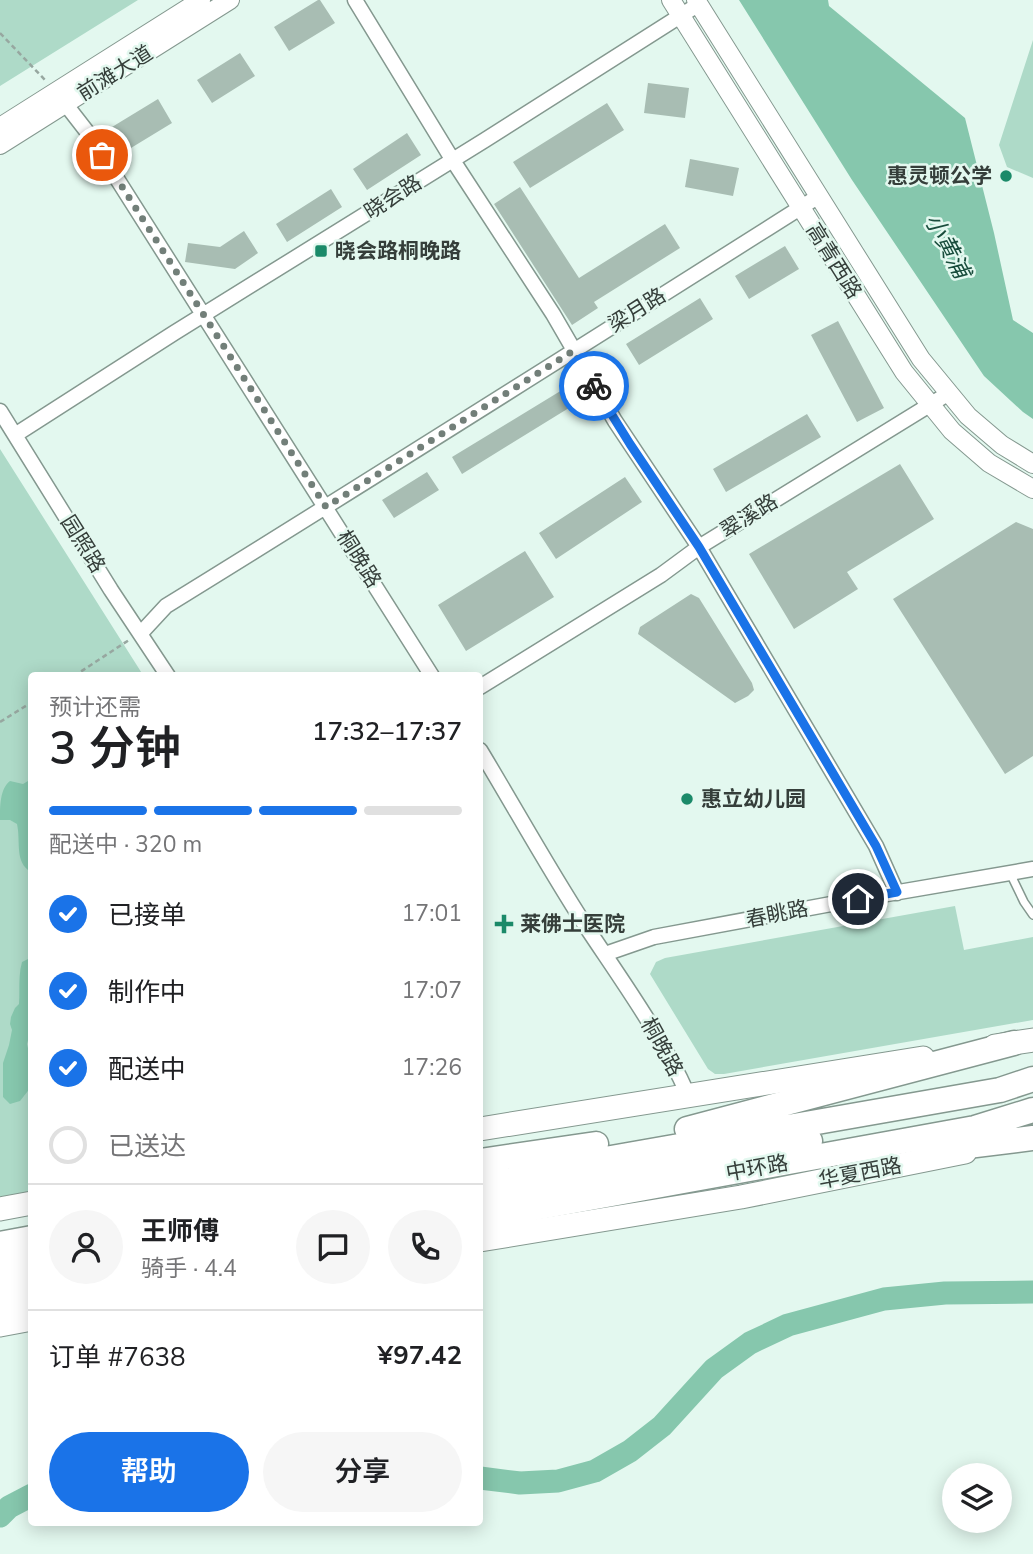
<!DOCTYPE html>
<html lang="zh">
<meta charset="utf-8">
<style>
body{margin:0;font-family:"Nunito Sans","Noto Sans SC",sans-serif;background:#f6f6f6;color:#202124;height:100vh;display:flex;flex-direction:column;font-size:26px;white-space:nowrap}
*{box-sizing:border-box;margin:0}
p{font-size:23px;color:#757577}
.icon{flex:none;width:38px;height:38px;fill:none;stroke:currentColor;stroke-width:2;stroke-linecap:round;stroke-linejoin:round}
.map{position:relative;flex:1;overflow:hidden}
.details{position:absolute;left:28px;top:672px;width:455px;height:854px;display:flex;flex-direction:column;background:#fff;border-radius:7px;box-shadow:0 4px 18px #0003}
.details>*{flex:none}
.fabs{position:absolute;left:942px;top:1463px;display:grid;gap:14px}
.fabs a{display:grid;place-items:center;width:70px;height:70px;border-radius:50%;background:#fff;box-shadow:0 4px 18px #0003;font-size:35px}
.pin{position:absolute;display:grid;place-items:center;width:60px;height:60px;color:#fff;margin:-30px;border:4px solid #fff;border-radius:50%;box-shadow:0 2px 7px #0007}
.courier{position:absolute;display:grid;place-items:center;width:70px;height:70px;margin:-35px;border:5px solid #1a73e8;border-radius:50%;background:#fff;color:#222;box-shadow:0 2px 9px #0007}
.overview em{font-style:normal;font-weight:600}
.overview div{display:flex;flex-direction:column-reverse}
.overview{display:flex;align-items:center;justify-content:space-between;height:119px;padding:0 21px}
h1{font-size:46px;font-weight:600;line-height:52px}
.bar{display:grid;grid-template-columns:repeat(4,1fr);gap:10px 7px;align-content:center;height:84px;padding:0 21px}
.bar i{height:9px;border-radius:5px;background:#e0e0e0}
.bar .selected{background:#1a73e8}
.bar p{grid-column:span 4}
.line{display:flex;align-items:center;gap:18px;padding:0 21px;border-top:2px solid #e0e0e0}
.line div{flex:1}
.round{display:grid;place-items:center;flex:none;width:74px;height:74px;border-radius:37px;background:#f6f6f6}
ol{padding:0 21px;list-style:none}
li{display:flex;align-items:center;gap:21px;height:77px}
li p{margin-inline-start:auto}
li .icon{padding:7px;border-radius:50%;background:#1a73e8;color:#fff;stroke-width:4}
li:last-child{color:#757577}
li i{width:38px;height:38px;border:4px solid #e0e0e0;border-radius:50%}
.cta{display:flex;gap:14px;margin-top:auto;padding:14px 21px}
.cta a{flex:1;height:80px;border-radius:42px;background:#1a73e8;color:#fff;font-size:28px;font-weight:600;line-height:80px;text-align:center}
.cta a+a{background:#f6f6f6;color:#202124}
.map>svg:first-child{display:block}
.green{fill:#aedac8}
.water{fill:#86c7ad}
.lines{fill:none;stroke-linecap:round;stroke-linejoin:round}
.river{stroke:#86c7ad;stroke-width:23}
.building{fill:#a8bdb3}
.service-casing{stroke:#84988f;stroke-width:10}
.minor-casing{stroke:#84988f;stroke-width:17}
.tertiary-casing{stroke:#84988f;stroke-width:20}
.primary-casing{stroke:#84988f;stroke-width:25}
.trunk-casing{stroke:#84988f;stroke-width:27}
.path{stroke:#97a7a0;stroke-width:2.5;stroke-dasharray:5 3.5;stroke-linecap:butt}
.service{stroke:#fff;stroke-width:7}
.minor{stroke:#fff;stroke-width:14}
.tertiary{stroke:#fff;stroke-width:18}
.primary{stroke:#fff;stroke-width:23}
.trunk{stroke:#fff;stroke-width:24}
.done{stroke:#727f79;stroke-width:7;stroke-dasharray:0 12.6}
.route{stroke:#1a73e8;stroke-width:9}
.poi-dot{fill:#1b8a69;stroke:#e3f8ef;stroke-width:2.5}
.labels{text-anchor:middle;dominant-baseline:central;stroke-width:5;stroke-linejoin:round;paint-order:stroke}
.street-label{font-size:21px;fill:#353e3a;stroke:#e3f8ef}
.poi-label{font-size:21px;font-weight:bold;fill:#353e3a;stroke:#e3f8ef;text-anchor:start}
.water-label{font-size:23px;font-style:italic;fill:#194d3c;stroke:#e3f8ef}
</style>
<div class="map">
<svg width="1033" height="1554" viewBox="0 0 1033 1554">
<rect width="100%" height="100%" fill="#e3f8ef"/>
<path class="green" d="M0,0H138L0,86Z
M1033,40V178L1007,167L999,145Z
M0,449L143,675L32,676L31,1192L0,1198Z
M955,906L964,950L1033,937V1020L724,1074H715L708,1069L650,974L656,962L665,958Z"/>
<path class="water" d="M739,0H828L829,6L965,118L994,233L1013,320L1033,333V419L1023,412L984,376L852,180Z
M10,781L23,784L28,781L31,783V872C14,862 21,842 17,824L10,820H0C0,805 0,789 10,781Z
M31,954V1007L28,1017L31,1030L27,1044L31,1061V1087L20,1101L10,1104L3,1097V1063L9,1045L12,1030L10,1024L11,1017L15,1008L19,1004C20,991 18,976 22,962L28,959Z"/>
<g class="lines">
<path class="river" d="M480,1478L520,1483L558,1481L595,1471L630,1451L662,1426L714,1369L750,1343L788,1325L884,1299L945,1293L1033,1292
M0,1516L9,1507L32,1495"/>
</g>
<path class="building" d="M318,0H320L335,23L289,51L274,27Z
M240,53L255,76L212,103L197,80Z
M648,83L689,88L685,118L644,113Z
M158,99L172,123L126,151L112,127Z
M607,103L624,130L530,188L513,162Z
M407,133L421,155L367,190L353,169Z
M690,159L739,168L733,196L685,187Z
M520,187L579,278L665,224L680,248L594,302L598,308L572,325L494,204Z
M331,189L342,207L287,242L276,224Z
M244,231L258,253L235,269L185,262L188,243L220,247Z
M785,246L799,269L749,299L735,276Z
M700,298L713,319L639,365L626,344Z
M838,321L884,408L857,422L811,335Z
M567,387L577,403L462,474L452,457Z
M807,414L821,437L726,492L713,469Z
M900,464L934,519L847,572L858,589L794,629L749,554Z
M427,472L439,490L394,518L382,500Z
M625,477L642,502L556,559L539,533Z
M1016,522L1033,529V756L1005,774L893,599Z
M525,551L554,597L466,651L438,605Z
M691,594L699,598L752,683L754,690L748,696L735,703L638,634L640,627Z"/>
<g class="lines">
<g class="service-casing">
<path id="service" d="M1010,873L1024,902L1033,915"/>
</g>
<g class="minor-casing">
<path id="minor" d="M355,0L452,159L553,314L615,421L699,547L876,846L897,893
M60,97L88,133L432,676
M0,411L111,590L168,676
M15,435L174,333L485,140L699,4
M141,633L166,606C385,471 602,333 819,196
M480,687L661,575L699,547L949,393
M480,750C515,808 548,868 585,925C622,981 661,1034 688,1095
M605,954L654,937L858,899L1033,869"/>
</g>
<g class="tertiary-casing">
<path id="tertiary" d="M671,0L904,372L952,431L989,463L1033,489
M696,0L921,359L968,416L1002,445L1033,464
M0,127L201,0
M0,145L230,0"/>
</g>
<g class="primary-casing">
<path id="primary" d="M995,1046L1033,1040
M480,1129L923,1058
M0,1209L32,1203
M480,1240L741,1197L965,1152
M0,1325L32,1319"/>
</g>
<g class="trunk-casing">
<path id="trunk" d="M687,1129L1014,1043
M943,1149L1033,1138
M480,1161L596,1144
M480,1181L1000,1090L1033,1079
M480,1199L810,1141
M480,1218L975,1128L1033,1110
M0,1244L32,1238
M0,1265L32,1259
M0,1285L32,1279
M0,1305L32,1299"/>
</g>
<path class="path" d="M0,33L46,81
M74,676L129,640
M0,722L32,702"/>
<use href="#service" class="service"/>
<use href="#minor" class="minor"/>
<use href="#tertiary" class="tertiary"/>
<use href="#primary" class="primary"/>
<use href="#trunk" class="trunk"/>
</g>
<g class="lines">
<path class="done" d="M102,155L326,507L573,351L594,386"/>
<path class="route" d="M594,386L630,444L699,547L876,846L897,892L858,899"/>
</g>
<g class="poi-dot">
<circle cx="1006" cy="176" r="7"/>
<rect x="314" y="244" width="14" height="14" rx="3.5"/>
<circle cx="687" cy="799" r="7"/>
<path d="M500.5 913.5h7v7h7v7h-7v7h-7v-7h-7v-7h7z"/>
</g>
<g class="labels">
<g class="street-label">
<text transform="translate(115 73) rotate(-32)">前滩大道</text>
<text transform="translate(393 197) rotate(-32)">晓会路</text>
<text transform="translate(834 261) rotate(58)">高青西路</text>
<text transform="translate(637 310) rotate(-32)">梁月路</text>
<text transform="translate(749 516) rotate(-32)">翠溪路</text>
<text transform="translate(83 544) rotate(58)">园照路</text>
<text transform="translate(359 559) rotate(58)">桐晚路</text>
<text transform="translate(777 914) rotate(-11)">春眺路</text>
<text transform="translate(662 1047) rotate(61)">桐晚路</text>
<text transform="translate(757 1168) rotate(-10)">中环路</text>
<text transform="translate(860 1173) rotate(-11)">华夏西路</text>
</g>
<g class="poi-label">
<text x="992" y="176" text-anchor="end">惠灵顿公学</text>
<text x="335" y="251">晓会路桐晚路</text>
<text x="701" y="799">惠立幼儿园</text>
<text x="520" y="924">莱佛士医院</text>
</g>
<g class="water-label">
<text transform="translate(947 246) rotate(62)">小黄浦</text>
</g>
</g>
</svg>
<div class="fabs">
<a><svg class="icon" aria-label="layers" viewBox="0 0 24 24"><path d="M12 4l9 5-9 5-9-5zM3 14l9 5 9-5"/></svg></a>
</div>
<div class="pin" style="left:102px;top:155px;background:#ea580c"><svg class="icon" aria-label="bag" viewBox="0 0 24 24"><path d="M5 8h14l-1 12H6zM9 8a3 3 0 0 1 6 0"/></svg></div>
<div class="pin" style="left:858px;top:899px;background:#1f2937"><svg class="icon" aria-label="home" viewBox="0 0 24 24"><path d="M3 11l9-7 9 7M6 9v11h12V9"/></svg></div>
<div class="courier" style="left:594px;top:386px"><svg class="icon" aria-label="bike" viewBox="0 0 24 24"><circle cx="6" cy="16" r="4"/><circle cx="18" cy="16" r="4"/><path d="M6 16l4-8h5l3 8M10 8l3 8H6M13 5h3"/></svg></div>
<section class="details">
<div class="overview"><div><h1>3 分钟</h1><p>预计还需</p></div><em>17:32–17:37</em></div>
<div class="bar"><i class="selected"></i><i class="selected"></i><i class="selected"></i><i></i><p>配送中 · 320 m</p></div>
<ol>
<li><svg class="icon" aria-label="check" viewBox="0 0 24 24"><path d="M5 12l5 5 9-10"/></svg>已接单<p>17:01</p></li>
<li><svg class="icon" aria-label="check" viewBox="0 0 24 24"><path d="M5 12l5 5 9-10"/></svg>制作中<p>17:07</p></li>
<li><svg class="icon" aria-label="check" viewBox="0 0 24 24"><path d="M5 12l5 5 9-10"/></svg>配送中<p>17:26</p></li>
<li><i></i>已送达</li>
</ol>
<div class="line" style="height:126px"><a class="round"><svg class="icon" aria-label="person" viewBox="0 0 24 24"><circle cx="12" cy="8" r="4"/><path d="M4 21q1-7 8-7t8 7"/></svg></a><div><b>王师傅</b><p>骑手 · 4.4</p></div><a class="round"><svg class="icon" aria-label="chat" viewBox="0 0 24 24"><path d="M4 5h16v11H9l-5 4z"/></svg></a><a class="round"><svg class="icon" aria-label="phone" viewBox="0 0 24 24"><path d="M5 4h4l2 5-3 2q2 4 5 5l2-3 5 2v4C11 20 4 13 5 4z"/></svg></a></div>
<div class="line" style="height:91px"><div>订单 #7638</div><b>¥97.42</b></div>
<div class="cta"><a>帮助</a><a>分享</a></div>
</section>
</div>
